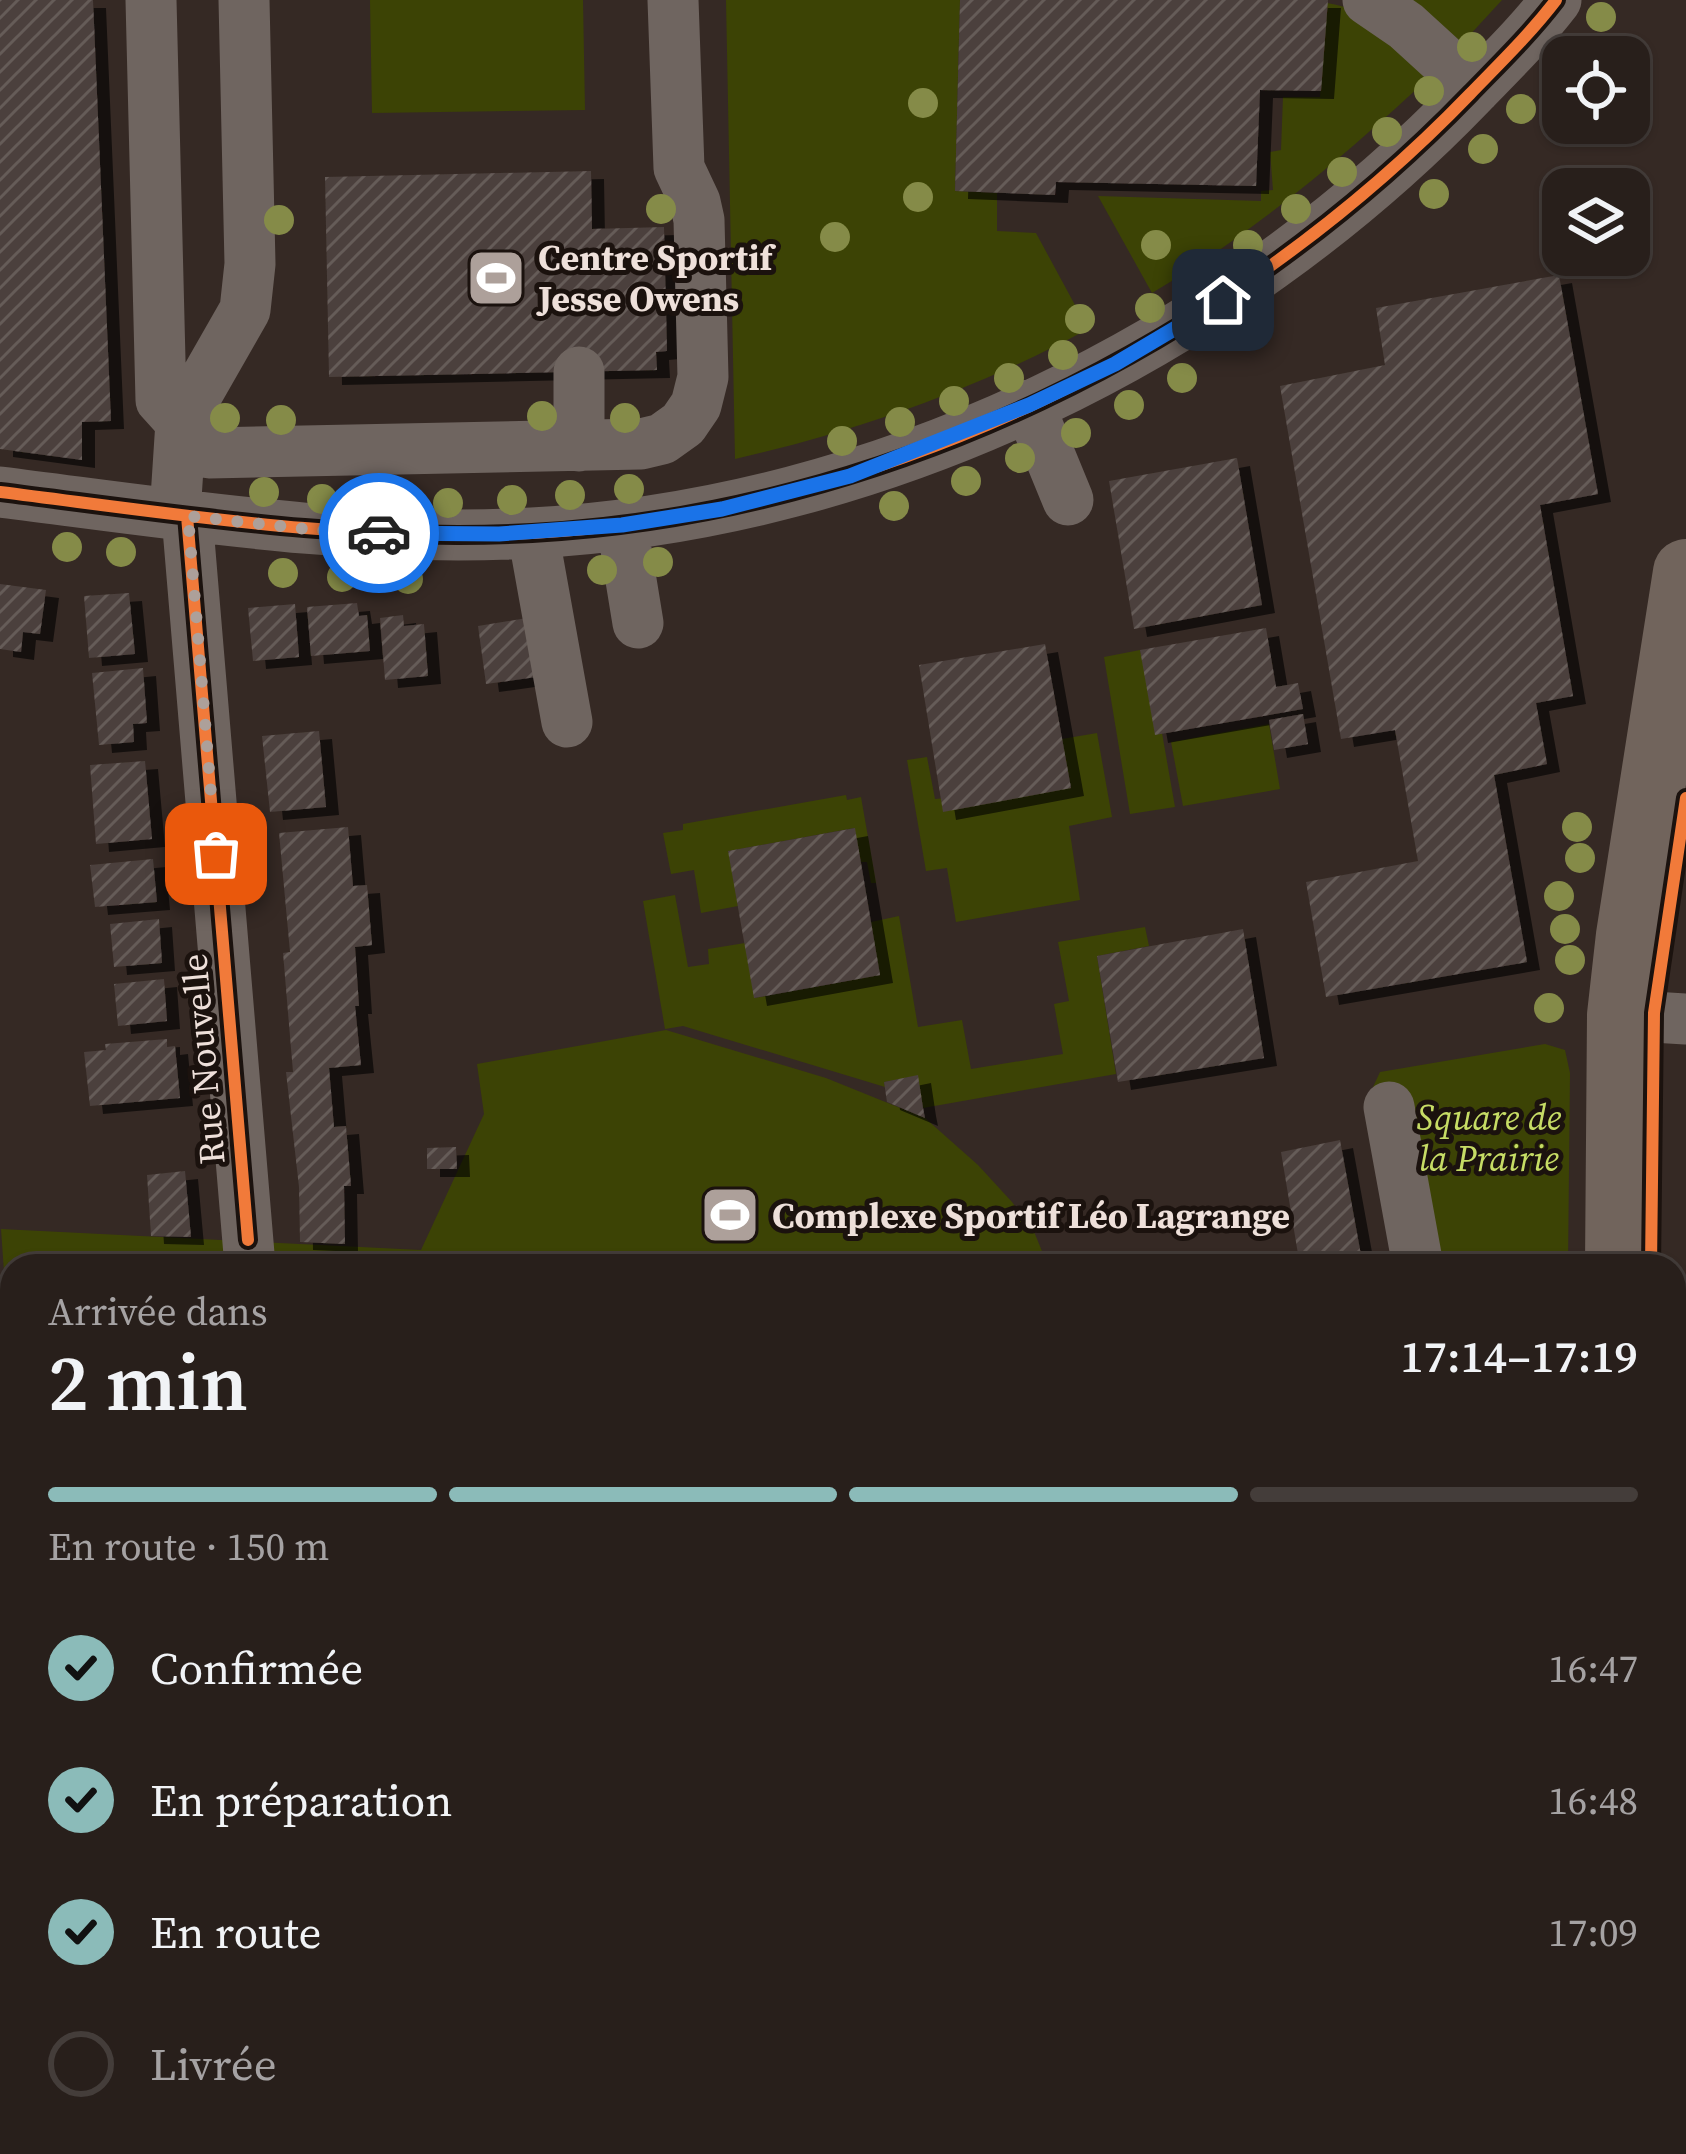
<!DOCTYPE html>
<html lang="fr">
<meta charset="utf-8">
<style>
body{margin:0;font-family:"Source Serif 4",serif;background:#302724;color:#f1f3f6;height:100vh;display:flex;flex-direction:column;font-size:45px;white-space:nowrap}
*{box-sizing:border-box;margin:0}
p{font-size:39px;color:#a5a2a3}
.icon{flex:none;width:66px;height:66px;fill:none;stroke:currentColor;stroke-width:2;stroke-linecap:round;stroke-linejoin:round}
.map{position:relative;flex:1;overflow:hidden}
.sheet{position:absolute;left:0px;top:1254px;width:1686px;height:900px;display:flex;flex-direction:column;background:#281f1b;border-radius:36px 36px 0 0;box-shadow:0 3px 9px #0004,0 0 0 3px #443d3a}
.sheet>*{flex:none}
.tools{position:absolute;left:1542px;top:36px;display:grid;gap:24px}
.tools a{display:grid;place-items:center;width:108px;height:108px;border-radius:24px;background:#281f1b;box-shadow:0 3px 9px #0004,0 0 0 3px #443d3a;font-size:60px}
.pin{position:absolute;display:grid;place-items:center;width:102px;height:102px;color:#fff;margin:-51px;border-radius:24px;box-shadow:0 6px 18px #0006}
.courier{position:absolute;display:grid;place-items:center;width:120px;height:120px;margin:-60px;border:9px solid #1a73e8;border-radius:50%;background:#fff;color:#222;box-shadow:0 3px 15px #0007}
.head em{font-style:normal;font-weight:600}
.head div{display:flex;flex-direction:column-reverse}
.head{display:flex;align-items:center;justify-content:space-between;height:204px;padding:0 48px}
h1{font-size:78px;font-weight:600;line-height:90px}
.bar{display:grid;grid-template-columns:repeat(4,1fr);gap:18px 12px;align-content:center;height:144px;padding:0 48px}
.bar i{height:15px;border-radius:9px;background:#443d3a}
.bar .current{background:#8bbbb9}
.bar p{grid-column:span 4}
ol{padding:0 48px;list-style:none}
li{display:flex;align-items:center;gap:36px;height:132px}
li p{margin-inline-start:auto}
li .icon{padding:12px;border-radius:50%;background:#8bbbb9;color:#111;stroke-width:4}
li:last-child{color:#a5a2a3}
li i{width:66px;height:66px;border:6px solid #443d3a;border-radius:50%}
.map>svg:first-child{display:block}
.green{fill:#3c4305}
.water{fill:url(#water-rules)}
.building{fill:url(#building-hatch);filter:url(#shadow)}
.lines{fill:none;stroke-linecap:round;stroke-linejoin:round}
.minor{stroke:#6f6560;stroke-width:51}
.major{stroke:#71645c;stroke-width:66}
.cycleway-casing{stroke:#1b120e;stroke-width:20}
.cycleway{stroke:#f17a3a;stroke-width:12}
.tree{fill:#858b48}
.done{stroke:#ada09a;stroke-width:12;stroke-dasharray:0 21.6}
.route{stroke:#1a73e8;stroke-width:15}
.labels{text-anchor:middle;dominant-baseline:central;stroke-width:10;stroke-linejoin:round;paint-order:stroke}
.poi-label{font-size:36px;font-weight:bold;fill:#eee0da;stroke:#1b120e;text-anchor:start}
.street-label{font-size:36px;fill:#eee0da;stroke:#1b120e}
.park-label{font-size:36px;font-style:italic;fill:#c6dc65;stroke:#1b120e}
</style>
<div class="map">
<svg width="1686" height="2154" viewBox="0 0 1686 2154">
<defs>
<pattern id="water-rules" width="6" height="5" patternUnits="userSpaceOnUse" patternTransform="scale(3)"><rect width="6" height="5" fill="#051f2a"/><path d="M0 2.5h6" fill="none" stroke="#2a3f48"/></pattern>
<pattern id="building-hatch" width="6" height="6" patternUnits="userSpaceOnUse" patternTransform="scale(3)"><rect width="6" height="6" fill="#4b403c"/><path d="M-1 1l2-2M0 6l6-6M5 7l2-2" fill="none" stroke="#655b58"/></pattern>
<filter id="shadow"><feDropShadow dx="13" dy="8" stdDeviation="0" flood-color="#0009"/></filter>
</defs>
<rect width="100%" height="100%" fill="#352924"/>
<path class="green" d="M370,0H583L585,110L372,113Z
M726,0H960L955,191L997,193V231L1036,233L1088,329C977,389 858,431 735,459Z
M1395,0H1502L1455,51Z
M1327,3C1370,9 1403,45 1435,72C1346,155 1257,231 1152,293L1098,196L1261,201V191L1273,190L1270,152L1281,150L1283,97H1320Z
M1140,650L1162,733L1175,807L1130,814L1104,657Z
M1269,724L1280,789L1183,806L1171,742Z
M1097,733L1112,817L1069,826L1080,900L956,922L947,868L926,871L907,760L927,757L935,799L1071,787L1062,739Z
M846,795L847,800L861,797L876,883H871L867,862H861L854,828L729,851L738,906L701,913L694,870L671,874L663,833L683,830V824Z
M675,895L688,967L709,964L708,949L745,943L755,998L880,975L871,922L899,916L918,1027L962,1020L971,1069L1063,1054L1054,1004L1069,1001L1058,942L1145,927L1149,946L1097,956L1116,1074L923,1108L917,1076L884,1082L885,1087L683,1026L665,1029L643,901Z
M666,1030L826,1078L925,1118L978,1165L1012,1202L1035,1234L1048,1266H12V1386L1,1229L421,1250L484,1114L477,1064Z
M1545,1044L1565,1050L1570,1073L1568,1266H1431L1377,1109L1373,1087L1380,1072Z
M84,2142H618L619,2154H83Z"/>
<path class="water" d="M103,2142H228L239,2154H102Z"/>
<path class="building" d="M0,0H93L111,421L82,422V460L0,449Z
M960,0H1328L1321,91L1260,90L1256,186L1056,182L1055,195L955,191Z
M591,171L592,229L664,227L667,351L656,352L657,370L329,377L325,177Z
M1559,275L1598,494L1540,505L1573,696L1536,703L1547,764L1494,775L1527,962L1326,997L1306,882L1418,861L1395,730L1341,739L1280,386L1385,365L1376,308Z
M1237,458L1262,605L1134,629L1109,481Z
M0,584L46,590L40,634L23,632L21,652L0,649Z
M129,593L135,654L89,658L84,596Z
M357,603L359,616L367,615L370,651L311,656L307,607Z
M295,604L299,657L253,661L248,608Z
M403,615L404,626L424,624L428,676L385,680L380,618Z
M527,618L536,677L486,684L478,626Z
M1266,628L1276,687L1298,683L1303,709L1155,735L1140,650Z
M1045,644L1071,788L943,812L919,665Z
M143,668L147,723L133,724L134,742L99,745L92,673Z
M1303,714L1308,744L1274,750L1269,720Z
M319,731L326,807L270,812L262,736Z
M145,761L152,839L96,844L90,765Z
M348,827L353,886L367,885L372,945L355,947L359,1006H355L361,1065L329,1068L334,1127L346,1126L351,1186H344L345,1244L300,1242L299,1187L286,1072H293L283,953L290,952L279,833Z
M855,828L880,975L754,998L728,851Z
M153,859L157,902L95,907L90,865Z
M159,919L162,963L114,967L110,924Z
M1243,929L1264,1058L1118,1082L1097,956Z
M164,979L167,1021L118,1026L114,984Z
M167,1039V1047L175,1046L180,1098L90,1106L84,1052L106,1050L105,1044Z
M918,1075L923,1108L925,1118L887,1102L884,1082Z
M1340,1140L1363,1266H1300L1281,1152Z
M456,1147L457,1169H427V1148Z
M185,1171L191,1237L151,1236L147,1175Z
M1682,1882H1686V1941H1682Z
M0,2026L12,2028V2113L8,2154H0Z
M929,2142H954V2151L929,2154Z
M1247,2142H1308V2154H1247Z
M1482,2142H1533L1532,2154H1475Z"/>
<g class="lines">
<path class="minor" d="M151,0L161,400L209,453L641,444L662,439L683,424L696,405L703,377L699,220L695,202L679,168L673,0
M1368,0L1406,26L1475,89
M579,372V446
M1029,405L1068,500
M0,492C176,514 354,543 532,533C882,514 1228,345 1470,94C1500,63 1530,34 1556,0
M175,514L181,422L245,310L250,264L244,0
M187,516L250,1266
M622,525L638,623
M533,533L567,722
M1620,1015L1686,1019
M1389,1107L1418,1266
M1674,1325L1686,1317
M1674,1652H1686
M813,2142L814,2154
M1441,2154L1448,2142"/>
<path class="major" d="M1618,1266L1620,1015L1629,935L1686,572
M1608,2154V2142"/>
<g class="cycleway-casing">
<path id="cycleway" d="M0,492C176,514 354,543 532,533C882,514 1228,345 1470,94C1500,63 1530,34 1556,0
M187,516L248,1240
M1651,1266L1654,1013L1686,798"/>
</g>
<use href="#cycleway" class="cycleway"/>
</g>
<g class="tree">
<circle cx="1601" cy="17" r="15"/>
<circle cx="1472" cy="47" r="15"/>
<circle cx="1429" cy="91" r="15"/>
<circle cx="923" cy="103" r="15"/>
<circle cx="1521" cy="109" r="15"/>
<circle cx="1387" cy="132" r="15"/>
<circle cx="1483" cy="149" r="15"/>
<circle cx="1342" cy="172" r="15"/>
<circle cx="1434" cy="194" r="15"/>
<circle cx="918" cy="197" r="15"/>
<circle cx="661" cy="209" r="15"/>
<circle cx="1296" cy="209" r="15"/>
<circle cx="279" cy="220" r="15"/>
<circle cx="835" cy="237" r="15"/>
<circle cx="1156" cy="245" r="15"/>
<circle cx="1248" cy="245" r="15"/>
<circle cx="1197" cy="278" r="15"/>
<circle cx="1150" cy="308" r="15"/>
<circle cx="1080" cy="319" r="15"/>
<circle cx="1063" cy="355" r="15"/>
<circle cx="1009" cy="378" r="15"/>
<circle cx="1182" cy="378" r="15"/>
<circle cx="954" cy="401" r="15"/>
<circle cx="1129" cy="405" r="15"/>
<circle cx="542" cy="416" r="15"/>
<circle cx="225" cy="418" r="15"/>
<circle cx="625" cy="418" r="15"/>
<circle cx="281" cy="420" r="15"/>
<circle cx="900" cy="422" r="15"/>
<circle cx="1076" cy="433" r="15"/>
<circle cx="842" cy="441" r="15"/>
<circle cx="1020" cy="458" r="15"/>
<circle cx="966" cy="481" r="15"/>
<circle cx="629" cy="489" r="15"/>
<circle cx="264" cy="492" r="15"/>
<circle cx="570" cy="495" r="15"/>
<circle cx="322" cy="499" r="15"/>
<circle cx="512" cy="500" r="15"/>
<circle cx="383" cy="502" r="15"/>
<circle cx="448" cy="503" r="15"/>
<circle cx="894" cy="506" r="15"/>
<circle cx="67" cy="547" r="15"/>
<circle cx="121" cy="552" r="15"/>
<circle cx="658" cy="562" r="15"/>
<circle cx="602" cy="570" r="15"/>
<circle cx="283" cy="573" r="15"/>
<circle cx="342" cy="577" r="15"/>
<circle cx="408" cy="579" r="15"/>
<circle cx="1577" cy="827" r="15"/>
<circle cx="1580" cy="858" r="15"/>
<circle cx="1559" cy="896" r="15"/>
<circle cx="1565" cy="929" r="15"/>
<circle cx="1570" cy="960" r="15"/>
<circle cx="1549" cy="1008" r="15"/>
</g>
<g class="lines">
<path class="done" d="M216,854L188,516L316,530L379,533"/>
<path class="route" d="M379,533L499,534L622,525L722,509L850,476L1029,405L1115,364L1223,300"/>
</g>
<defs>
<g id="stadium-square" transform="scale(3)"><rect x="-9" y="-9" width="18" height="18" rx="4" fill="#ada09a" stroke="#1b120e"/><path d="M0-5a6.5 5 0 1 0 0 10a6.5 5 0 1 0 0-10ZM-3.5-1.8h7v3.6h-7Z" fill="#fff"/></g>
</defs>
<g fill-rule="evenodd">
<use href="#stadium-square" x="496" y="278"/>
<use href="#stadium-square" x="730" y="1215"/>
</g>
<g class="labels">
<g class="poi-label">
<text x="538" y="257">Centre Sportif<tspan x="538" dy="41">Jesse Owens</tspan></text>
<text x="772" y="1215">Complexe Sportif Léo Lagrange</text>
</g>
<g class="street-label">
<text transform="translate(203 1059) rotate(-95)">Rue Nouvelle</text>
</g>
<g class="park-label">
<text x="1489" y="1117">Square de<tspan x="1489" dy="41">la Prairie</tspan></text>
</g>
</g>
</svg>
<div class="tools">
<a><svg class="icon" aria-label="locate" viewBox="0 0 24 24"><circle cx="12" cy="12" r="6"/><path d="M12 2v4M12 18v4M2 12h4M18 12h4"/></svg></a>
<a><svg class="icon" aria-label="layers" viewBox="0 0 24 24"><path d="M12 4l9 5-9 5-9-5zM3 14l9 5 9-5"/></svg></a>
</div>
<div class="pin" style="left:216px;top:854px;background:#ea580c"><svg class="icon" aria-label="bag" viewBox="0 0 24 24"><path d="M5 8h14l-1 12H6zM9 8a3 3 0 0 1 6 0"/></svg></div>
<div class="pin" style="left:1223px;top:300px;background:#1f2937"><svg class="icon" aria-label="home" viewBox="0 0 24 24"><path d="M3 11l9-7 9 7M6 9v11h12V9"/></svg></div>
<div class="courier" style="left:379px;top:533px"><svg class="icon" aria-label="car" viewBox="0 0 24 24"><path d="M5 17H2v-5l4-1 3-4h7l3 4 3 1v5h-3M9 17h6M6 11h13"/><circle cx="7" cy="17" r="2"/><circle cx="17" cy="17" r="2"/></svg></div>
<section class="sheet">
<div class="head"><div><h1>2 min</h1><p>Arrivée dans</p></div><em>17:14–17:19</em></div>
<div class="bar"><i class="current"></i><i class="current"></i><i class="current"></i><i></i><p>En route · 150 m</p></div>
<ol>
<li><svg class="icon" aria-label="check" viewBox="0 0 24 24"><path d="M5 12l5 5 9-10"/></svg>Confirmée<p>16:47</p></li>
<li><svg class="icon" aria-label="check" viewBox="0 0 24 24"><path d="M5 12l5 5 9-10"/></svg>En préparation<p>16:48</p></li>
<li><svg class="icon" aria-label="check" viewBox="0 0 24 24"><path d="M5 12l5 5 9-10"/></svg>En route<p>17:09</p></li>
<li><i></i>Livrée</li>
</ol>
</section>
</div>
